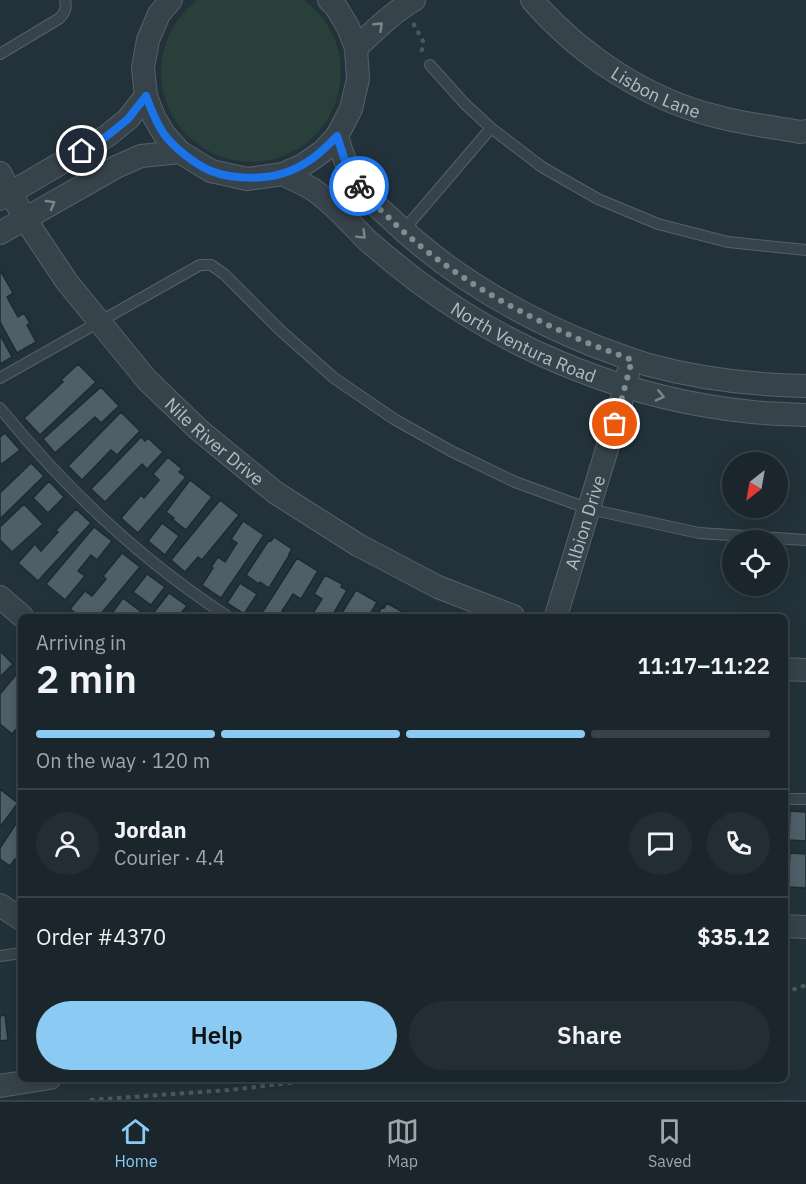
<!DOCTYPE html>
<meta charset="utf-8">
<style>
body{margin:0;font-family:"IBM Plex Sans",sans-serif;background:#232e34;color:#f1f3f6;height:100vh;display:flex;flex-direction:column;font-size:22px;white-space:nowrap}
*{box-sizing:border-box;margin:0}
p{font-size:20px;color:#9fa5a9}
.icon{flex:none;width:33px;height:33px;fill:none;stroke:currentColor;stroke-width:2;stroke-linecap:round;stroke-linejoin:round}
.map{position:relative;flex:1;overflow:hidden}
.sheet{position:absolute;left:18px;top:614px;width:770px;height:468px;display:flex;flex-direction:column;background:#1a262c;border-radius:9px;box-shadow:0 3px 15px #0003,0 0 0 2px #384348}
.sheet>*{flex:none}
.needle{width:39px;rotate:211deg}
.fabs{position:absolute;left:722px;top:452px;display:grid;gap:12px}
.fabs a{display:grid;place-items:center;width:66px;height:66px;border-radius:50%;background:#1a262c;box-shadow:0 3px 15px #0003,0 0 0 2px #384348;font-size:30px}
.pin{position:absolute;display:grid;place-items:center;width:51px;height:51px;color:#fff;margin:-26px;border:3px solid #fff;border-radius:50%;box-shadow:0 2px 6px #0007}
.courier{position:absolute;display:grid;place-items:center;width:60px;height:60px;margin:-30px;border:4px solid #1a73e8;border-radius:50%;background:#fff;color:#222;box-shadow:0 2px 8px #0007}
.summary em{font-style:normal;font-weight:600}
.summary div{display:flex;flex-direction:column-reverse}
.summary{display:flex;align-items:center;justify-content:space-between;height:102px;padding:0 18px}
h1{font-size:39px;font-weight:600;line-height:45px}
.bar{display:grid;grid-template-columns:repeat(4,1fr);gap:9px 6px;align-content:center;height:72px;padding:0 18px}
.bar i{height:8px;border-radius:4px;background:#384348}
.bar .current{background:#8bcaf2}
.bar p{grid-column:span 4}
.line{display:flex;align-items:center;gap:15px;padding:0 18px;border-top:2px solid #384348}
.line div{flex:1}
.round{display:grid;place-items:center;flex:none;width:63px;height:63px;border-radius:32px;background:#232e34}
.primary-button{display:flex;gap:12px;margin-top:auto;padding:12px 18px}
.primary-button a{flex:1;height:69px;border-radius:36px;background:#8bcaf2;color:#111;font-size:24px;font-weight:600;line-height:69px;text-align:center}
.primary-button a+a{background:#232e34;color:#f1f3f6}
.tabs{display:flex;justify-content:space-around;align-items:center;height:84px;border-top:2px solid #384348;background:#1a262c;font-size:16px;color:#9fa5a9}
.tabs a{display:grid;justify-items:center;gap:3px}
.tabs .current{color:#8bcaf2}
.map>svg:first-child{display:block}
.green{fill:#283f3a}
.building{fill:#4f5f68;stroke:#1e2a31;stroke-width:1.5}
.lines{fill:none;stroke-linecap:round;stroke-linejoin:round}
.lane-casing{stroke:#556168;stroke-width:12}
.street-casing{stroke:#556168;stroke-width:24}
.path{stroke:#475c59;stroke-width:4;stroke-dasharray:4.5 4.5;stroke-linecap:butt}
.lane{stroke:#37434a;stroke-width:10}
.street{stroke:#37434a;stroke-width:22}
.oneway{stroke:#7b878e}
.done{stroke:#808d95;stroke-width:6;stroke-dasharray:0 10.8}
.route{stroke:#1a73e8;stroke-width:8}
.labels{text-anchor:middle;dominant-baseline:central;stroke-width:4.5;stroke-linejoin:round;paint-order:stroke}
.street-label{font-size:18px;fill:#b2bec6;stroke:#1c282f}
</style>
<div class="map">
<svg width="806" height="1100" viewBox="0 0 806 1100">
<rect width="100%" height="100%" fill="#23323a"/>
<path class="green" d="M197,0H304C330,19 345,51 340,83C337,109 323,132 301,147C225,195 133,118 169,35C175,21 186,10 197,0Z"/>
<path class="building" d="M1,272L13,293L7,297L18,317L24,313L30,323L27,325L36,342L17,353L0,322V273Z
M0,335L12,357L0,364Z
M78,364L96,382L40,435L24,418L63,382L61,380Z
M101,387L119,406L101,423L95,417L55,453L43,439Z
M121,412L140,431L117,455L111,450L82,480L68,466Z
M5,433L20,450L2,464L0,462V437Z
M141,437L145,441L148,438L163,452L147,469L142,464L105,502L91,489Z
M168,457L182,469L179,472L186,477L138,533L121,518L141,495L144,498L159,480L153,474Z
M31,463L44,476L0,519V493Z
M190,480L212,497L186,530L172,519L174,518L166,512Z
M49,481L64,497L48,513L33,498Z
M220,500L239,515L202,560L198,557L185,572L171,560Z
M24,504L43,524L12,552L0,540V527Z
M76,509L91,523L38,581L18,563L35,544L41,551L58,532L56,530Z
M243,521L264,535L221,598L202,585L213,568L211,567L218,557L225,562L237,543L231,539Z
M162,523L179,536L165,555L148,541Z
M94,527L112,541L97,560L91,555L78,571L85,576L65,600L46,584Z
M274,537L292,549L289,554H290L269,588L260,582L259,584L246,575L269,540L271,541Z
M122,553L140,567L99,616H79L70,609L85,591L92,596L106,579L103,576Z
M297,558L318,571L301,599L293,594L282,611L286,613L284,616H260Z
M147,574L165,587L151,605L133,592Z
M325,575L342,584L341,587L347,590L332,616H311L322,599L314,594Z
M240,583L257,594L244,614L227,603Z
M356,590L377,602L369,616H340Z
M169,593L187,606L178,616H151Z
M123,598L144,614L143,616H110Z
M387,603L406,614L405,616H377L382,607L384,608Z
M1,652L13,664L0,677V653Z
M20,670L21,724L12,734L0,724V694Z
M0,789L18,803L0,827Z
M790,811L806,812V841L789,840Z
M21,816V863L15,859L10,866L0,859V848Z
M790,853L806,854V888L788,887Z
M5,1015L8,1040L0,1041V1016Z"/>
<g class="lines">
<g class="lane-casing">
<path id="lane" d="M0,54L60,18C65,12 67,8 65,0
M430,65L465,104L491,128
M403,231L491,128L542,167L598,199L658,224L728,242L806,250
M0,378L200,265H211L224,274L280,330L334,378L394,419L451,451L515,482L589,509L699,533L806,540
M0,408C65,488 141,560 227,616
M784,799H806
M0,956L21,953"/>
</g>
<g class="street-casing">
<g id="street">
<path d="M171,0L159,14L148,40L143,68L146,96L154,117L164,134L180,152L211,171L247,179L283,174L303,165L322,152L337,136L351,109L358,79L356,48L348,27L336,7L329,0"/>
<path id="s1" d="M532,0C580,55 647,100 719,117C745,124 773,127 800,132L806,131"/>
<path d="M356,48C374,31 392,13 414,0"/>
<path d="M337,136C342,156 349,173 361,189C369,200 380,209 390,218C449,275 522,317 597,347C614,353 631,360 649,365C700,379 753,385 806,386"/>
<path id="s2" d="M0,173L25,219L67,282L147,380L199,430L276,493L358,545L438,587L513,616"/>
<path id="s3" d="M283,174C294,180 305,184 315,191C335,205 351,224 368,241C384,255 400,268 417,281C514,353 631,400 752,412C770,414 788,414 806,415"/>
<path d="M0,199L107,136L128,119L146,96"/>
<path d="M0,233L116,167L141,156L180,152"/>
<path d="M0,597L22,616"/>
<path id="s4" d="M556,616L621,403L628,373"/>
<path d="M784,669L806,670"/>
<path d="M0,905L21,919"/>
<path d="M784,926L806,927"/>
<path d="M0,1086L50,1078"/>
</g>
</g>
<path class="path" d="M413,23L423,41L422,51L424,54
M784,993L806,985
M90,1100L229,1090L333,1078"/>
<use href="#lane" class="lane"/>
<use href="#street" class="street"/>
</g>
<defs><path id="oneway-chevron" d="M-2-3.5L2.5 0L-2 3.5" fill="none" stroke-width="1.6" stroke-linecap="round" stroke-linejoin="round" transform="scale(1.5)"/></defs>
<g class="oneway">
<use href="#oneway-chevron" transform="translate(379 26) rotate(-43)"/>
<use href="#oneway-chevron" transform="translate(51 204) rotate(-30)"/>
<use href="#oneway-chevron" transform="translate(362 235) rotate(45)"/>
<use href="#oneway-chevron" transform="translate(660 396) rotate(13)"/>
</g>
<g class="lines">
<path class="done" d="M359,186C368,200 383,211 394,223C445,271 508,308 572,336C591,345 612,352 632,360L615,424"/>
<path class="route" d="M82,151L107,136L128,119L146,96C151,109 156,123 164,134C173,147 196,165 211,171C231,179 264,180 284,173C306,166 322,152 337,136L347,167L359,186"/>
</g>
<g class="labels">
<g class="street-label">
<text stroke="none"><textPath href="#s1" startOffset="156">Lisbon Lane</textPath></text>
<text stroke="none"><textPath href="#s3" startOffset="296">North Ventura Road</textPath></text>
<text stroke="none"><textPath href="#s2" startOffset="346">Nile River Drive</textPath></text>
<text stroke="none"><textPath href="#s4" startOffset="98">Albion Drive</textPath></text>
</g>
</g>
</svg>
<div class="fabs">
<a><svg class="needle" viewBox="-14 -14 28 28"><path d="M0-13l5 13h-10z" fill="#e53935"/><path d="M0 13l5-13h-10z" fill="#9fa5a9"/></svg></a>
<a><svg class="icon" aria-label="locate" viewBox="0 0 24 24"><circle cx="12" cy="12" r="6"/><path d="M12 2v4M12 18v4M2 12h4M18 12h4"/></svg></a>
</div>
<div class="pin" style="left:615px;top:424px;background:#ea580c"><svg class="icon" aria-label="bag" viewBox="0 0 24 24"><path d="M5 8h14l-1 12H6zM9 8a3 3 0 0 1 6 0"/></svg></div>
<div class="pin" style="left:82px;top:151px;background:#1f2937"><svg class="icon" aria-label="home" viewBox="0 0 24 24"><path d="M3 11l9-7 9 7M6 9v11h12V9"/></svg></div>
<div class="courier" style="left:359px;top:186px"><svg class="icon" aria-label="bike" viewBox="0 0 24 24"><circle cx="6" cy="16" r="4"/><circle cx="18" cy="16" r="4"/><path d="M6 16l4-8h5l3 8M10 8l3 8H6M13 5h3"/></svg></div>
<section class="sheet">
<div class="summary"><div><h1>2 min</h1><p>Arriving in</p></div><em>11:17–11:22</em></div>
<div class="bar"><i class="current"></i><i class="current"></i><i class="current"></i><i></i><p>On the way · 120 m</p></div>
<div class="line" style="height:108px"><a class="round"><svg class="icon" aria-label="person" viewBox="0 0 24 24"><circle cx="12" cy="8" r="4"/><path d="M4 21q1-7 8-7t8 7"/></svg></a><div><b>Jordan</b><p>Courier · 4.4</p></div><a class="round"><svg class="icon" aria-label="chat" viewBox="0 0 24 24"><path d="M4 5h16v11H9l-5 4z"/></svg></a><a class="round"><svg class="icon" aria-label="phone" viewBox="0 0 24 24"><path d="M5 4h4l2 5-3 2q2 4 5 5l2-3 5 2v4C11 20 4 13 5 4z"/></svg></a></div>
<div class="line" style="height:78px"><div>Order #4370</div><b>$35.12</b></div>
<div class="primary-button"><a>Help</a><a>Share</a></div>
</section>
</div>
<nav class="tabs">
<a class="current"><svg class="icon" aria-label="home" viewBox="0 0 24 24"><path d="M3 11l9-7 9 7M6 9v11h12V9"/></svg>Home</a>
<a><svg class="icon" aria-label="map" viewBox="0 0 24 24"><path d="M3 6l6-2 6 2 6-2v14l-6 2-6-2-6 2zM9 4v14M15 6v14"/></svg>Map</a>
<a><svg class="icon" aria-label="saved" viewBox="0 0 24 24"><path d="M7 4h10v16l-5-4-5 4z"/></svg>Saved</a>
</nav>
